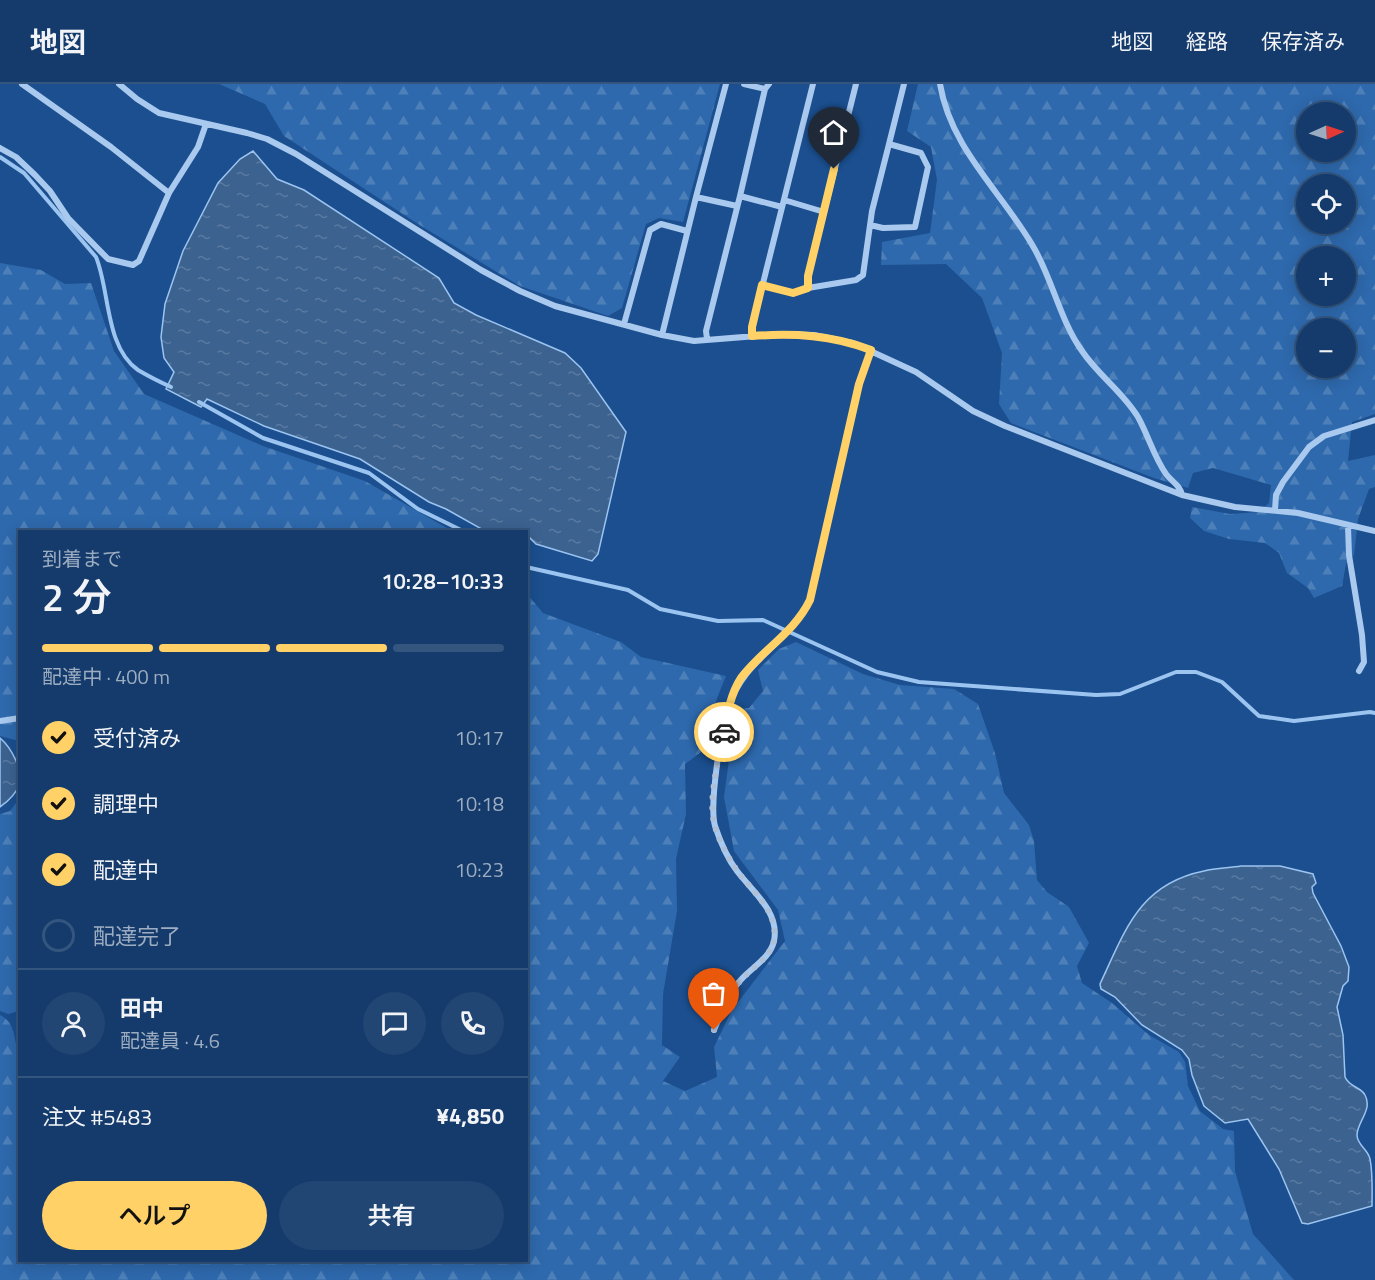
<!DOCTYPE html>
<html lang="ja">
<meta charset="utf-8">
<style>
body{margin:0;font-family:"Titillium Web","Noto Sans JP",sans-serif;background:#214673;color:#f1f3f6;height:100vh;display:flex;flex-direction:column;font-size:22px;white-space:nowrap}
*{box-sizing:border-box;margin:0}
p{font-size:20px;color:#9dadc1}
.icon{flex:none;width:33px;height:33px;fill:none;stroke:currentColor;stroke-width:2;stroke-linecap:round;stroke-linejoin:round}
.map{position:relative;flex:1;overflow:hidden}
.sheet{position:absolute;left:18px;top:446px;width:510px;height:732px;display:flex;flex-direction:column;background:#143b6b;border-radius:0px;box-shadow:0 3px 15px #0003,0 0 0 2px #33557e}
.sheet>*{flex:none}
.needle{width:39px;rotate:87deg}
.buttons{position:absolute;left:1296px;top:18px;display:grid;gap:12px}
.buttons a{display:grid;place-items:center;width:60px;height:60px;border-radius:50%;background:#143b6b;box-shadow:0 3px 15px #0003,0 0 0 2px #33557e;font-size:30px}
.pin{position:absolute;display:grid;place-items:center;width:51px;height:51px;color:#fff;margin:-62px -26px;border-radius:50% 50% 50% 0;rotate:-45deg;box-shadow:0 0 6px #0007}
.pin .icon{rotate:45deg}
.courier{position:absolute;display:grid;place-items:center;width:60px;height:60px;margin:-30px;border:4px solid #ffd166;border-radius:50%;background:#fff;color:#222;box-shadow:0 2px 8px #0007}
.head em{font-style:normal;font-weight:600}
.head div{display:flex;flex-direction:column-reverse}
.head{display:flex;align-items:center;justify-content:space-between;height:102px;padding:0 24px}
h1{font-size:39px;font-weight:600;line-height:45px}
.bar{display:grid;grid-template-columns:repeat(4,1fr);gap:9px 6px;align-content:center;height:72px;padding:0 24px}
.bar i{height:8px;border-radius:4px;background:#33557e}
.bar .active{background:#ffd166}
.bar p{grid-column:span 4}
.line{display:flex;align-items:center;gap:15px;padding:0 24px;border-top:2px solid #33557e}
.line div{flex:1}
.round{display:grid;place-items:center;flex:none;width:63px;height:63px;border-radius:32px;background:#214673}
ol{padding:0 24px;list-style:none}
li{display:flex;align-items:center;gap:18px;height:66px}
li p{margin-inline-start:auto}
li .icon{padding:6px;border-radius:50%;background:#ffd166;color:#111;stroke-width:4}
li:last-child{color:#9dadc1}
li i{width:33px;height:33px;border:3px solid #33557e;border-radius:50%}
.button{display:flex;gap:12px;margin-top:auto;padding:12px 24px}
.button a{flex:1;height:69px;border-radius:36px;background:#ffd166;color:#111;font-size:24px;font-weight:600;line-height:69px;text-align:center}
.button a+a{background:#214673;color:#f1f3f6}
header{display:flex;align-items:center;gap:36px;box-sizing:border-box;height:84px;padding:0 30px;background:#143b6b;border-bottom:2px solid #33557e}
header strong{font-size:28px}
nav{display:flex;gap:33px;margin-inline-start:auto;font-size:21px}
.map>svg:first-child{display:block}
.forest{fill:url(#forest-firs);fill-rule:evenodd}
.water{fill:url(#water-ripples);stroke:#9cc4f0;stroke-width:1.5}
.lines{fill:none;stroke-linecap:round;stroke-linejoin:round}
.stream{stroke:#9cc4f0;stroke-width:4}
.minor{stroke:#a9c9ee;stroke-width:6}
.done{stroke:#afc1d8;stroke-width:6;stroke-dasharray:0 10.8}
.route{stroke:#ffd166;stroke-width:8}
</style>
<header>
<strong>地図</strong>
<nav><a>地図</a><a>経路</a><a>保存済み</a></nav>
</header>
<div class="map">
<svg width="1375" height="1196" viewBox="0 0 1375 1196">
<defs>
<pattern id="forest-firs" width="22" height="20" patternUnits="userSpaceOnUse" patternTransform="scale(1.5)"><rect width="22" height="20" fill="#2e69ad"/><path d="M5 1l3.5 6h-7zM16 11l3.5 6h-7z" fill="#4d80b9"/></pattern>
<pattern id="water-ripples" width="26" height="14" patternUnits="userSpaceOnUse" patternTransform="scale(1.5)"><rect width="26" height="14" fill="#3c6290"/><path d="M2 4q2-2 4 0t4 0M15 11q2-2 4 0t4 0" fill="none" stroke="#597aa1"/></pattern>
</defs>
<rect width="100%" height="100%" fill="#1b4f8f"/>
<path class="forest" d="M219,0H720L683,138L659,134L646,140L622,224L608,232L520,202L418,140L284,52L265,20Z
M918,0H1375V330L1352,338L1348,377L1375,371V403L1369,405L1358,435L1354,471L1346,480L1342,502L1314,514L1308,504L1287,489L1279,469L1265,459L1229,455L1204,447L1190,434L1192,423L1230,430L1259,428L1269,419L1271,401L1213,384L1193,389L1188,404L1154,394L1011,339L999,320L1002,269L982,214L946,180L881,181L882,158L930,149L937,96L931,63L907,47ZM1306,28H1346V68H1306ZM1306,100H1346V140H1306ZM1306,172H1346V212H1306ZM1306,244H1346V284H1306Z
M0,179L41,186L65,200L91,199L114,267L144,310L263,362L365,397L452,447H20L19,657L0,652Z
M527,510L543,529L621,558L641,573L726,592L717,614L704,666L685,680L686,730L676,775L677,827L663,910L662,961L680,973L663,997L685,1007L717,993L714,963L732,926L785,857L778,826L734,767L724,713L736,625L749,624L763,607L758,586L779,565L796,558L863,590L900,601L954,605L978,620L995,669L1004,709L1029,741L1034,757L1037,796L1047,808L1069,823L1089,859L1077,882L1082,899L1112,919L1149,951L1179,968L1185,978L1188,1002L1200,1027L1223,1045L1234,1047L1235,1087L1253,1150L1294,1196H0V931C17,939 14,959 19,974L20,1176H526Z
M19,715V927L8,930L0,927V730L10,727Z"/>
<path class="water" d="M253,67L277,95L304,106L439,194L454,219L476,231L565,269L581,284L626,348L598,470L592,477L536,460L527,451L526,447H498L496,445L485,447L446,425L429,418L360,375L264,342L207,315L201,323L166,305L174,288L164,274L161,253L165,220L183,167L218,99L240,75Z
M0,654C11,663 24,687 19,701C16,710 7,718 0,723Z
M1241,782H1280L1313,790L1316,799L1312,803L1313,809L1341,862L1349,883L1348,897L1343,902L1337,923L1343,951L1345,993C1349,1003 1361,1003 1365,1011C1373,1026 1357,1038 1357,1051C1357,1061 1368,1065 1370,1075C1373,1090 1372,1107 1372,1122L1308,1140L1302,1139L1279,1085L1248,1035L1225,1039L1204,1022L1192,991L1189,975L1182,966L1142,941L1115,913L1101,905L1100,900C1125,847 1139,800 1204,787C1216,784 1229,784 1241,782Z"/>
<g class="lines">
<path class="stream" d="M0,73L24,89L96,173C110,207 105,263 138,286C148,292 160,298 171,303
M199,318L263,354L369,389L418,425L463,447
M526,483L628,506L660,525L718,537L763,536L877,588L919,598L1096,611L1120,610L1176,588H1196L1222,598L1259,632L1294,637L1370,628L1375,629"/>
<path class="minor" d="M22,0L111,63L169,109
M119,0L137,15L159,29L247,49L267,55L296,70L481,186L520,207L555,222L662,251L694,257L781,250L814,251L853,259L916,288L973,327L1005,342L1182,411L1235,423L1298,429L1375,447
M744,0L765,5
M769,0L765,5L740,112L782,123
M940,0C951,66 1003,109 1034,164C1053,197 1060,236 1082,267C1098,291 1123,308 1138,333C1148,351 1154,373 1166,390C1172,398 1180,401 1182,411
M0,64L16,73L35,91L50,107L68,134L108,175L133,181L139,177L169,109L198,63L206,40
M696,113L726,0
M784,116L824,128L856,0
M824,128L808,191V204L856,196L863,191L872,127L889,60
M870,141L883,144L915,143L928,83L921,69L889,60L904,0
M762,201L793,209L808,204
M624,240L650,146L661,140L687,147
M662,251L696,113L737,122
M752,252V243L813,0
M707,255L706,247L740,112
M1275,426L1276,411L1283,398L1309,363L1324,352L1375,336
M1348,442L1349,471L1362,551L1364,578L1359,587
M0,637L20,634
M714,946C721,930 727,912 739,898C750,884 770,875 774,857C780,828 752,807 737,787C727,774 720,757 715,742C709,721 721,646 728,624C745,573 788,561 810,516L859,300L871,266"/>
</g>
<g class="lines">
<path class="done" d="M714,946C721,931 727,915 737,901C748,885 770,876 774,856C779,827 751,807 736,785C727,772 718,755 714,739C708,713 719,674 724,648"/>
<path class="route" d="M724,648C727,630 731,609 741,594C762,566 794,549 810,516L859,300L871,266C832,251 794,249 752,252V243L762,201L793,209L808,204V192L834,85"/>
</g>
</svg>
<div class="buttons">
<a><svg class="needle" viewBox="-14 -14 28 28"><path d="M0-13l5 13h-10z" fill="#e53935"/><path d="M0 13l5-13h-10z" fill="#9dadc1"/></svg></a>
<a><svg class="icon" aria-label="locate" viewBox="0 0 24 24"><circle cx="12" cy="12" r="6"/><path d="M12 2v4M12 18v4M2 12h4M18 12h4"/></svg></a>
<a>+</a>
<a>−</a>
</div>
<div class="pin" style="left:714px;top:946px;background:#ea580c"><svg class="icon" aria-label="bag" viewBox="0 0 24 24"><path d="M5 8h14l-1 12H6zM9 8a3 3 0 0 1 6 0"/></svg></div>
<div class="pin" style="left:834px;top:85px;background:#1f2937"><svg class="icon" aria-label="home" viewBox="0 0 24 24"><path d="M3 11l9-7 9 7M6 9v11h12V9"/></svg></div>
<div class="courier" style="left:724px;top:648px"><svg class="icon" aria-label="car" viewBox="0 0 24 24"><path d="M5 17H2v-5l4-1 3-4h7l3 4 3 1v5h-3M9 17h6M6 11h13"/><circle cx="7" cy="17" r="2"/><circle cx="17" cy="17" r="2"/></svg></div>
<section class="sheet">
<div class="head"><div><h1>2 分</h1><p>到着まで</p></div><em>10:28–10:33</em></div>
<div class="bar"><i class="active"></i><i class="active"></i><i class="active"></i><i></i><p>配達中 · 400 m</p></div>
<ol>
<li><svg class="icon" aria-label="check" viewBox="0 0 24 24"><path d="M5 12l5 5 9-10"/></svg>受付済み<p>10:17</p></li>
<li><svg class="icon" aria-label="check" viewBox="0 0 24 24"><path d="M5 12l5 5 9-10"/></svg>調理中<p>10:18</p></li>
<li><svg class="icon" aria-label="check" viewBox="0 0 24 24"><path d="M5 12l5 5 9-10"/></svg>配達中<p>10:23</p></li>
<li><i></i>配達完了</li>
</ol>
<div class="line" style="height:108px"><a class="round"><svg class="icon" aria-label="person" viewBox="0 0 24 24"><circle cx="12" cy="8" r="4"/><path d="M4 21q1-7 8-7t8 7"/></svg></a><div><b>田中</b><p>配達員 · 4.6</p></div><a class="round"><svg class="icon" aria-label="chat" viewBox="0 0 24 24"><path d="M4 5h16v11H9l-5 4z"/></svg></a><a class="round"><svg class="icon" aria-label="phone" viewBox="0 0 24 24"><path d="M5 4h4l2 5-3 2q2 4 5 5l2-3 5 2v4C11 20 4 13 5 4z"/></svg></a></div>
<div class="line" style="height:78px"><div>注文 #5483</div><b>¥4,850</b></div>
<div class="button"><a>ヘルプ</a><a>共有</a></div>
</section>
</div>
